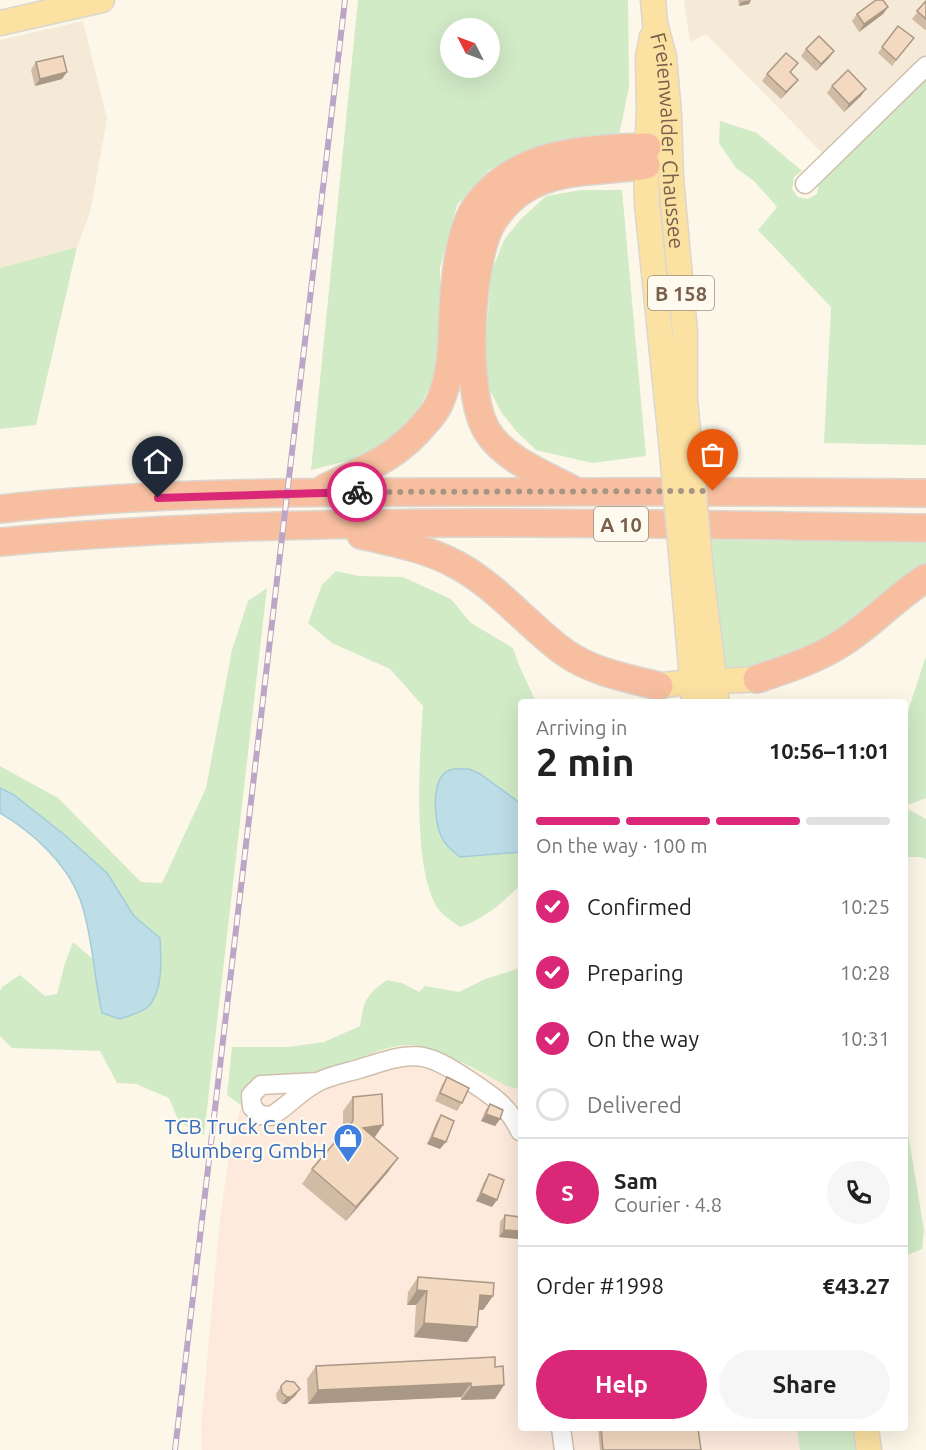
<!DOCTYPE html>
<meta charset="utf-8">
<style>
body{margin:0;font-family:Ubuntu,sans-serif;background:#f6f6f6;color:#222;height:100vh;display:flex;flex-direction:column;font-size:22px;white-space:nowrap}
*{box-sizing:border-box;margin:0}
p{font-size:20px;color:#767676}
.icon{flex:none;width:33px;height:33px;fill:none;stroke:currentColor;stroke-width:2;stroke-linecap:round;stroke-linejoin:round}
.map{position:relative;flex:1;overflow:hidden}
.panel{position:absolute;left:518px;top:699px;width:390px;height:732px;display:flex;flex-direction:column;background:#fff;border-radius:6px;box-shadow:0 6px 24px #0002}
.panel>*{flex:none}
.needle{width:39px;rotate:312deg}
.fabs{position:absolute;left:440px;top:18px;display:grid;gap:12px}
.fabs a{display:grid;place-items:center;width:60px;height:60px;border-radius:50%;background:#fff;box-shadow:0 6px 24px #0002;font-size:30px}
.pin{position:absolute;display:grid;place-items:center;width:51px;height:51px;color:#fff;margin:-62px -26px;border-radius:50% 50% 50% 0;rotate:-45deg;box-shadow:0 0 6px #0007}
.pin .icon{rotate:45deg}
.courier{position:absolute;display:grid;place-items:center;width:60px;height:60px;margin:-30px;border:4px solid #db2777;border-radius:50%;background:#fff;color:#222;box-shadow:0 2px 8px #0007}
.head em{font-style:normal;font-weight:700}
.head div{display:flex;flex-direction:column-reverse}
.head{display:flex;align-items:center;justify-content:space-between;height:102px;padding:0 18px}
h1{font-size:39px;font-weight:700;line-height:45px}
.bar{display:grid;grid-template-columns:repeat(4,1fr);gap:9px 6px;align-content:center;height:72px;padding:0 18px}
.bar i{height:8px;border-radius:4px;background:#e0e0e0}
.bar .active{background:#db2777}
.bar p{grid-column:span 4}
.line{display:flex;align-items:center;gap:15px;padding:0 18px;border-top:2px solid #e0e0e0}
.line div{flex:1}
.round{display:grid;place-items:center;flex:none;width:63px;height:63px;border-radius:32px;background:#f6f6f6}
ol{padding:0 18px;list-style:none}
li{display:flex;align-items:center;gap:18px;height:66px}
li p{margin-inline-start:auto}
li .icon{padding:6px;border-radius:50%;background:#db2777;color:#fff;stroke-width:4}
li:last-child{color:#767676}
li i{width:33px;height:33px;border:3px solid #e0e0e0;border-radius:50%}
.cta{display:flex;gap:12px;margin-top:auto;padding:12px 18px}
.cta a{flex:1;height:69px;border-radius:36px;background:#db2777;color:#fff;font-size:24px;font-weight:700;line-height:69px;text-align:center}
.cta a+a{background:#f6f6f6;color:#222}
.map>svg:first-child{display:block}
.residential{fill:#f5ead7}
.commercial{fill:#fdeadd}
.green{fill:#d2ebc7;fill-rule:evenodd}
.water{fill:#bddde7;stroke:#a3ccd9;stroke-width:1.5}
.lines{fill:none;stroke-linecap:round;stroke-linejoin:round}
.minor-casing{stroke:#cfc0ae;stroke-width:21}
.major-casing{stroke:#dcd6d0;stroke-width:27}
.highway-casing{stroke:#dcd6d0;stroke-width:30}
.minor{stroke:#fff;stroke-width:18}
.major{stroke:#fbe2a2;stroke-width:24}
.highway{stroke:#f7bfa0;stroke-width:27}
.rail-casing{stroke:#bba6c8;stroke-width:6}
.rail{stroke:#fffaf0;stroke-width:4;stroke-dasharray:11;stroke-linecap:butt}
.major-bridge-casing{stroke:#dcd6d0;stroke-width:27;stroke-linecap:butt}
.major-bridge{stroke:#fbe2a2;stroke-width:24}
.wall{fill:#d1bba5}
.shaded-wall{fill:#aa9886}
.building{fill:#f3d9c0;stroke:#aa9886;stroke-width:1.5}
.done{stroke:#a79583;stroke-width:6;stroke-dasharray:0 10.8}
.route{stroke:#db2777;stroke-width:8}
.labels{text-anchor:middle;dominant-baseline:central;stroke-width:4.5;stroke-linejoin:round;paint-order:stroke}
.shield{fill:#fffaf0;stroke:#a08e7d;stroke-width:1.5}
.shield-label{font-size:20px;font-weight:bold;fill:#78604c}
.street-label{font-size:21px;fill:#78604c;stroke:#fffaf0}
.shop-label{font-size:21px;fill:#366cbe;stroke:#fffaf0;text-anchor:end}
</style>
<div class="map">
<svg width="926" height="1450" viewBox="0 0 926 1450">
<rect width="100%" height="100%" fill="#fdf7e9"/>
<path class="residential" d="M684,0H926V75L834,165L706,34L690,42Z
M83,21L107,119L90,213L77,247L0,268V40Z"/>
<path class="commercial" d="M406,1045L427,1046L509,1087L520,1089V1428H797L800,1450H202L201,1427L220,1220L231,1141L247,1086L256,1080Z"/>
<path class="green" d="M358,0H628L629,87L619,136L558,143L489,170L457,205L440,268L441,364L414,419L366,456L311,470ZM450,28H489V68H450Z
M926,75V445L824,443L831,307L758,230L777,207L754,181L736,168L719,143L720,121L757,133L802,171L794,177L792,189L798,197L808,199L817,194L819,182Z
M581,190H622L646,456L592,463L536,450L516,431L501,412L483,377L491,273L504,240L521,219L546,196Z
M77,247L36,425L0,429V268Z
M708,540L926,542V572L802,658L723,674Z
M336,571L359,576L403,577L451,599L471,623L513,648L519,665L536,702H520V803L480,774L437,787C435,818 434,835 460,857L520,852V885C503,903 484,919 460,927C453,922 444,916 439,910C411,872 420,754 423,706L390,669L332,643L308,623L322,585Z
M267,588L204,1135L179,1122L169,1098L136,1084L117,1083L100,1051L12,1048L0,1036V991L2,987L20,975L45,996L57,994L65,963L73,942L93,959L99,999L160,938L134,916L107,873L66,836L18,798L0,788V766L58,798L141,882L162,883L206,788L232,650L248,601Z
M926,656V798L908,805L906,808L926,819V859L920,857H905V720Z
M520,968V1089L509,1087C482,1074 436,1044 407,1045C379,1046 344,1067 315,1074C293,1078 266,1073 247,1086L242,1106L227,1095L232,1047H288L324,1042L360,1026C364,1000 366,995 387,980L402,983L419,992L425,986L459,992L485,979Z
M904,1109L924,1230L922,1249L905,1256Z
M797,1428H858L861,1450H800Z"/>
<path class="water" d="M469,769L480,774L520,803V852L460,857C452,851 445,845 441,836C434,820 430,777 450,770C455,768 464,769 469,769Z
M0,788L14,795L66,836L107,873L134,916L160,938C161,958 164,992 147,1008C140,1013 127,1016 120,1019L102,1013C94,977 92,933 80,899C67,863 32,832 0,813Z"/>
<g class="lines">
<g class="minor-casing">
<path id="minor" d="M805,184L926,66
M318,1082L261,1085L251,1095L252,1107L260,1115L271,1116C287,1107 299,1092 316,1083C328,1076 345,1073 359,1069C412,1052 422,1048 470,1081C493,1096 508,1106 520,1131
M561,1428L564,1450"/>
</g>
<g class="major-casing">
<g id="major">
<path id="s1" d="M653,0L655,23L664,57L669,115L671,179L685,332V401L689,440"/>
<path d="M0,23L102,0"/>
<path d="M652,37L648,57L649,113L646,165L647,204L671,441"/>
<path d="M701,573L717,702"/>
<path d="M683,575L694,702"/>
<path d="M659,686C692,679 724,682 757,679"/>
<path d="M866,1428L869,1450"/>
</g>
</g>
<g class="highway-casing">
<path id="highway" d="M325,488C365,469 397,458 426,422C431,417 436,410 439,404C455,367 451,335 454,297C456,270 461,227 477,205C517,151 586,149 647,147
M573,490C544,474 505,460 487,431C463,392 469,259 493,221C501,209 513,196 525,189C560,167 607,172 646,165
M0,509C159,491 320,492 479,492C628,492 777,491 926,493
M361,535C393,542 428,549 457,565C498,587 527,625 564,652C592,672 627,678 659,686
M0,542C308,514 617,524 926,528
M757,679C787,669 816,660 842,643C872,624 896,597 926,578"/>
</g>
<use href="#minor" class="minor"/>
<use href="#major" class="major"/>
<use href="#highway" class="highway"/>
<g class="rail-casing">
<path id="rail" d="M175,1450L345,0"/>
</g>
<use href="#rail" class="rail"/>
<g class="major-bridge-casing">
<path id="major-bridge" d="M689,440L701,573
M671,441L683,575"/>
</g>
<use href="#major-bridge" class="major-bridge"/>
</g>
<path class="wall" d="M738,0H751L749,4L739,6Z
M926,1V29L925,30L912,19Z
M888,7L883,14L859,32L852,21L857,14Z
M898,26L914,38L892,66L878,53Z
M806,49L834,51L829,58L816,71L801,56Z
M36,62L62,79L35,86L31,70Z
M790,73L798,80L792,87L781,99L762,81L767,74Z
M832,86L861,96L844,112L827,93Z
M447,1077L462,1103L457,1111L435,1101L442,1085Z
M353,1097L374,1138L388,1172L346,1221L302,1184L312,1169L343,1133V1111Z
M490,1104L500,1119L495,1126L481,1121L485,1111Z
M441,1115L440,1149L427,1144L436,1123Z
M489,1174L492,1207L476,1201L484,1182Z
M505,1215L518,1239L499,1237L500,1222Z
M418,1277L493,1296L483,1310H479L477,1327L467,1342L414,1337L416,1305H407L408,1292Z
M316,1366L495,1367L504,1385L495,1399L461,1400V1397L308,1404L307,1379Z
M281,1386L300,1389L295,1396L286,1404H282L277,1400L276,1394Z
M598,1428H698L701,1450H600Z"/>
<path class="shaded-wall" d="M751,0L749,4L739,6L741,2Z
M888,7L883,14L859,32L864,24Z
M834,51L829,58L816,71L821,64Z
M67,72L62,79L35,86L40,79Z
M798,80L792,87L781,99L786,92Z
M866,89L861,96L844,112L849,104Z
M486,1114L500,1119L495,1126L481,1121Z
M383,1125L373,1140L363,1128Z
M432,1137L446,1142L440,1149L427,1144Z
M398,1158L388,1172L346,1221L356,1207Z
M481,1193L497,1200L492,1207L476,1201Z
M504,1230L520,1231V1235L518,1239L499,1237Z
M417,1290L427,1291L416,1305H407Z
M480,1295L493,1296L483,1310L470,1309Z
M424,1323L477,1327L467,1342L414,1337Z
M471,1383L461,1397L308,1404L318,1390Z
M504,1385L495,1399L461,1400L471,1387Z
M300,1389L295,1396L286,1404H282L287,1397Z"/>
<path class="building" d="M876,0H883L888,7L864,24L857,14Z
M926,1V19L917,11Z
M898,26L914,38L896,60L882,47Z
M819,36L834,51L821,64L806,49Z
M786,53L798,63L790,72L798,80L786,92L767,74Z
M63,56L67,72L40,79L36,62Z
M848,70L866,89L849,104L832,86Z
M447,1077L469,1088L462,1103L440,1093Z
M382,1094L383,1125L363,1128L398,1158L356,1207L312,1169L353,1121V1097Z
M490,1104L503,1110L500,1119L486,1114Z
M441,1115L454,1121L446,1142L432,1137Z
M489,1174L504,1180L497,1200L481,1193Z
M505,1215L520,1217V1231L504,1230Z
M418,1277L494,1283L493,1296L480,1295L477,1327L424,1323L427,1291L417,1290Z
M495,1357V1367L503,1366L504,1385L471,1387V1383L318,1390L316,1366Z
M286,1381L294,1382L300,1389L291,1397H287L282,1393L281,1386Z
M601,1428H698L701,1450H603Z"/>
<g class="lines">
<path class="done" d="M357,492L713,491"/>
<path class="route" d="M158,498L357,492"/>
</g>
<defs>
<g id="shop-pin" transform="scale(1.5)"><path d="M0 17L-7.5 6A9.5 9.5 0 1 1 7.5 6Z" fill="#3f7fe0" stroke="#fffaf0"/><path d="M-5-2.5h2.3a2.7 3.5 0 0 1 5.4 0H5L5.5 6h-11ZM-1.5-2.5h3a1.5 2.3 0 0 0-3 0Z" fill="#fff"/></g>
</defs>
<g fill-rule="evenodd">
<use href="#shop-pin" x="348" y="1138"/>
</g>
<g class="labels">
<g class="shield">
<rect x="648" y="276" width="66" height="34" rx="4.5"/>
<rect x="594" y="507" width="54" height="34" rx="4.5"/>
</g>
<g class="shield-label">
<text x="681" y="293">B 158</text>
<text x="621" y="524">A 10</text>
</g>
<g class="street-label">
<text stroke="none"><textPath href="#s1" startOffset="142">Freienwalder Chaussee</textPath></text>
</g>
<g class="shop-label">
<text x="327" y="1126">TCB Truck Center<tspan x="327" dy="24">Blumberg GmbH</tspan></text>
</g>
</g>
</svg>
<div class="fabs">
<a><svg class="needle" viewBox="-14 -14 28 28"><path d="M0-13l5 13h-10z" fill="#e53935"/><path d="M0 13l5-13h-10z" fill="#767676"/></svg></a>
</div>
<div class="pin" style="left:713px;top:491px;background:#ea580c"><svg class="icon" aria-label="bag" viewBox="0 0 24 24"><path d="M5 8h14l-1 12H6zM9 8a3 3 0 0 1 6 0"/></svg></div>
<div class="pin" style="left:158px;top:498px;background:#1f2937"><svg class="icon" aria-label="home" viewBox="0 0 24 24"><path d="M3 11l9-7 9 7M6 9v11h12V9"/></svg></div>
<div class="courier" style="left:357px;top:492px"><svg class="icon" aria-label="bike" viewBox="0 0 24 24"><circle cx="6" cy="16" r="4"/><circle cx="18" cy="16" r="4"/><path d="M6 16l4-8h5l3 8M10 8l3 8H6M13 5h3"/></svg></div>
<section class="panel">
<div class="head"><div><h1>2 min</h1><p>Arriving in</p></div><em>10:56–11:01</em></div>
<div class="bar"><i class="active"></i><i class="active"></i><i class="active"></i><i></i><p>On the way · 100 m</p></div>
<ol>
<li><svg class="icon" aria-label="check" viewBox="0 0 24 24"><path d="M5 12l5 5 9-10"/></svg>Confirmed<p>10:25</p></li>
<li><svg class="icon" aria-label="check" viewBox="0 0 24 24"><path d="M5 12l5 5 9-10"/></svg>Preparing<p>10:28</p></li>
<li><svg class="icon" aria-label="check" viewBox="0 0 24 24"><path d="M5 12l5 5 9-10"/></svg>On the way<p>10:31</p></li>
<li><i></i>Delivered</li>
</ol>
<div class="line" style="height:108px"><b class="round" style="background:#db2777;color:#fff">S</b><div><b>Sam</b><p>Courier · 4.8</p></div><a class="round"><svg class="icon" aria-label="phone" viewBox="0 0 24 24"><path d="M5 4h4l2 5-3 2q2 4 5 5l2-3 5 2v4C11 20 4 13 5 4z"/></svg></a></div>
<div class="line" style="height:78px"><div>Order #1998</div><b>€43.27</b></div>
<div class="cta"><a>Help</a><a>Share</a></div>
</section>
</div>
